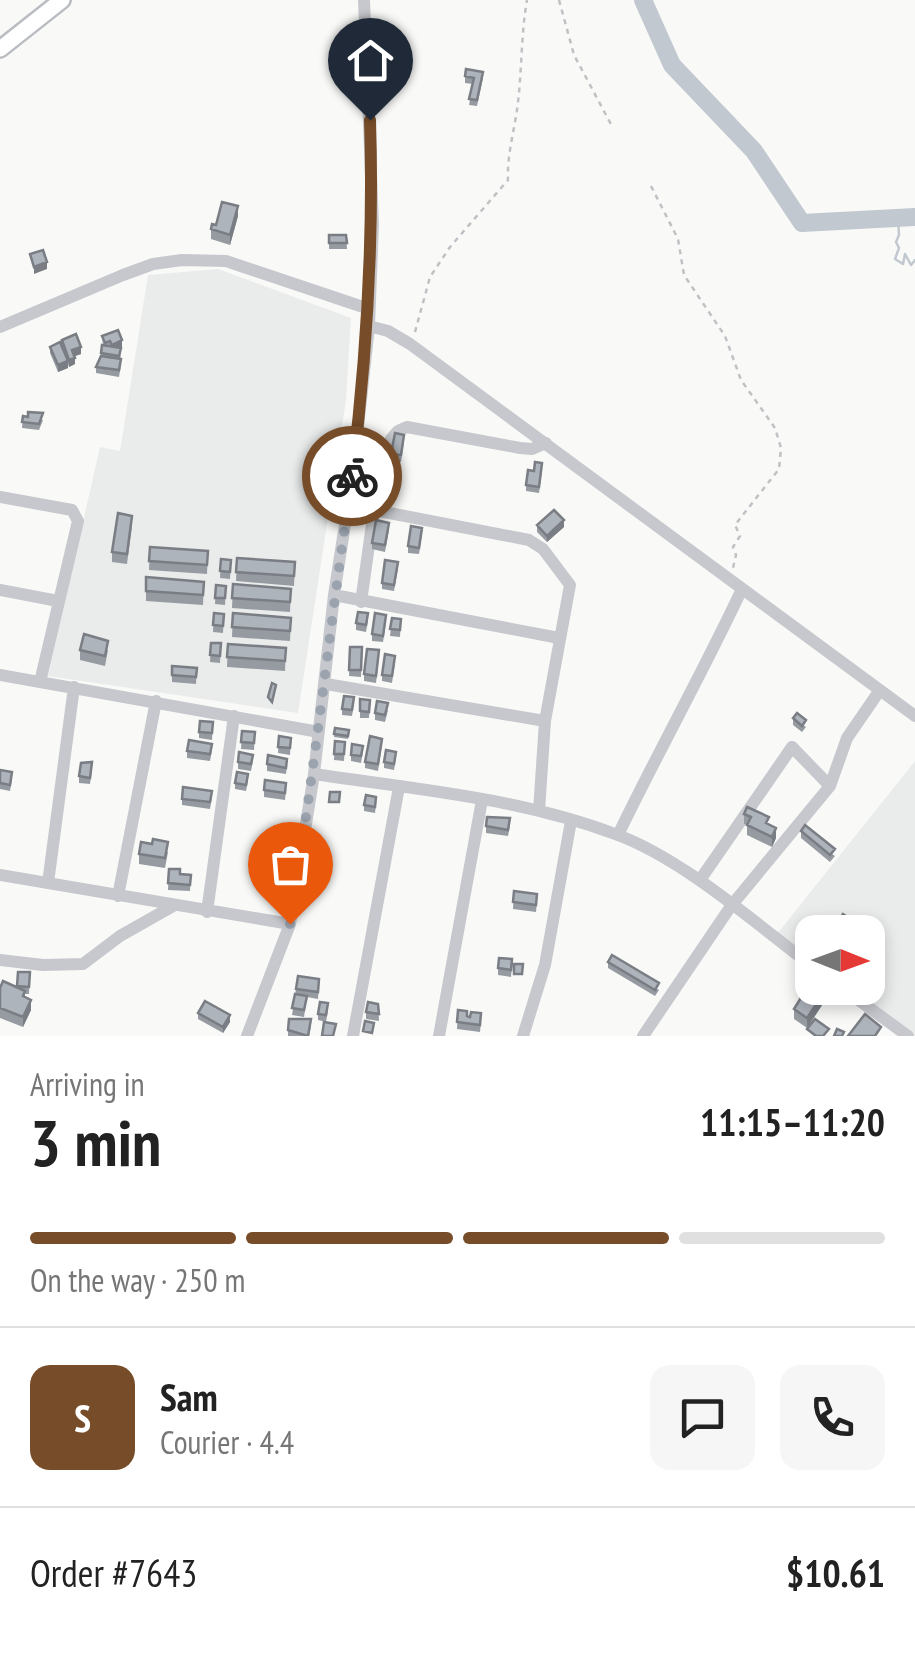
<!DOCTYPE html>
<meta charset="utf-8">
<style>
body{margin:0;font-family:"PT Sans Narrow",sans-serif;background:#f6f6f6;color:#222;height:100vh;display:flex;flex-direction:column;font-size:38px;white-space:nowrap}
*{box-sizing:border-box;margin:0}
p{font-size:32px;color:#767676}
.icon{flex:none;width:55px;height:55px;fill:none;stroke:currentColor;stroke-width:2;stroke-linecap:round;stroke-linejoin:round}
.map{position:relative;height:1036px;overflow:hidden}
.drawer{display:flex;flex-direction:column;background:#fff;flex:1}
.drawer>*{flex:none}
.needle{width:65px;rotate:91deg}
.tools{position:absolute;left:795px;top:915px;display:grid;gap:20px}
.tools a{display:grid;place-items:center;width:90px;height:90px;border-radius:20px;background:#fff;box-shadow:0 5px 15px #0003;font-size:50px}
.pin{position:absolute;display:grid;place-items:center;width:85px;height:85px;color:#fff;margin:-102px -42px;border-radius:50% 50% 50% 0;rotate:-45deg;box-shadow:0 0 10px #0007}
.pin .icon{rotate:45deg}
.courier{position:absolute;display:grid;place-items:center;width:100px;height:100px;margin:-50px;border:8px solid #774d29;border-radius:50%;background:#fff;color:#222;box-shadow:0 2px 12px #0007}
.head em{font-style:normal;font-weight:700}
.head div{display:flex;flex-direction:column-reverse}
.head{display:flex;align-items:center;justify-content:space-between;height:170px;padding:0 30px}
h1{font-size:65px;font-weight:700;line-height:75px}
.bar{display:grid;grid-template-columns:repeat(4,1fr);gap:15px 10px;align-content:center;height:120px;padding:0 30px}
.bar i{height:12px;border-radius:8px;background:#e0e0e0}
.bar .on{background:#774d29}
.bar p{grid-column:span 4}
.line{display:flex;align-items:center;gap:25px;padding:0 30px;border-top:2px solid #e0e0e0}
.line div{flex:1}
.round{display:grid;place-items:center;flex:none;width:105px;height:105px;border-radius:20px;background:#f6f6f6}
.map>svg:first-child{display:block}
.built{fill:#eaebeb}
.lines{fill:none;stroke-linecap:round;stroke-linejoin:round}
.stream{stroke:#c2c8cf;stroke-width:2.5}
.river{stroke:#c2c8cf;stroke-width:18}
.major-casing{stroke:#b9bcc1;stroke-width:20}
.path{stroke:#c0c1c4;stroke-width:2.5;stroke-dasharray:5 5;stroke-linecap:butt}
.minor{stroke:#c6c8cd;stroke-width:12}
.major{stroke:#fff;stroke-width:15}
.wall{fill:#969ba2}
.shaded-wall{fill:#7a7e84}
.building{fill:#aeb4bc;stroke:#7a7e84;stroke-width:2.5}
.done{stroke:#9ba3af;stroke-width:10;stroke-dasharray:0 18}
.route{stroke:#774d29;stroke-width:12}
</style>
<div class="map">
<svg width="915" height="1036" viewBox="0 0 915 1036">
<rect width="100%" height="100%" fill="#f9faf8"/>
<path class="built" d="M218,269L351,318L346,400L298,713L48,676L100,447L120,451L148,275Z
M915,761V1036L848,988H868V932H812V961L777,934Z"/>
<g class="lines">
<path class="stream" d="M898,218L899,235L896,242L899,248L895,259L903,264L905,254L911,265L915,260"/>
<path class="river" d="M643,0L672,65L754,151L802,223L915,217"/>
<g class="major-casing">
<path id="major" d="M0,49L62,0"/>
</g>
<path class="path" d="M559,0L574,55L613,128
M651,186L678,239L684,275L725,336L741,380L775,428L781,448L779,469L735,525L740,536L733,547L736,555L733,568
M415,332L430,277L450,247L508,180C507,153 515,129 518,102C522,68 521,34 527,0"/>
<path class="minor" d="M369,326L388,331L410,344L915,716
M0,327L123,275L153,264L182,260L226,261L369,309
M0,497L72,510L78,521L40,682
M374,510L529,540L543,549L570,585L545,721L539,811
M0,590L58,601
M334,595L559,638
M361,602L374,510L391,439L398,431L407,427L520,448L532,449L546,443
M0,675L319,732
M326,684L545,721
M314,774C415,789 519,798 615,834C682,858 755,923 812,966
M618,835C658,752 703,672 742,589
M0,875L290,924
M700,880L792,747L830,786
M48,883L74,687
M118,896L156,701
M207,912L234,716
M0,960L43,965L83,964L120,936L173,906
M842,988L908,1036
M247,1036L290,924L314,774L334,595L353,473L369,326L373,224L364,0
M353,1036L399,787
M439,1036L482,800
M523,1036L545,965L571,821
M643,1036L731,906L830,786L847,738L880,690"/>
<use href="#major" class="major"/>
</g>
<path class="wall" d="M465,76L483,78L477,106L469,105L473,84L465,83Z
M238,216L230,245L211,239V229L216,225Z
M329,235H346L347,249H329Z
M102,336L122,347L120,348L121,365L119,377L96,373V367L101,356L103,345Z
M62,340L81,354L75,356V364L69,367L68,364V368L58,372L50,353V347L62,346Z
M23,416L43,420L39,430L22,428Z
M404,441L401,462L391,460V454Z
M542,470L539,493L526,491V485L534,471Z
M399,475L395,497L383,495V488Z
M537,525L564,527L547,542L537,532Z
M132,526L127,564L112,562V552Z
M389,530L385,552L372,549V543Z
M422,534L419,554L408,553V546Z
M150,547L208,551L207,574L149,570Z
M237,558L295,562L294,586L236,581Z
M221,559L231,560L230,579L220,578Z
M398,568L394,591L382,589V583Z
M146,577L204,582L203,605L146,601Z
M233,584L291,589L290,612L232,608Z
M216,585L226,586L225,605L215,604Z
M214,613L224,614L223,633L213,632Z
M233,613L291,618L290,641L232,637Z
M392,618L401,619L400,637L390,636Z
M368,620L366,632L356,630V623Z
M386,622L383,642L372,641V634Z
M211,643H221L220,663L210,662Z
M228,644L286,648L285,671L227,667Z
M350,647H362L361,677L349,676Z
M80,650H108L105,666L80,660Z
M379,657L376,683L364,681V674Z
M395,663L392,683L382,681V675Z
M172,666L197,668L196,684L172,682Z
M360,699L370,700L369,718H360Z
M354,704L352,716L342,715V709Z
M388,710L385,722L375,720V713Z
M793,718L806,727L802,732L793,725Z
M213,722L212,740L199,738V732Z
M335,728L349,730L348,739L334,737Z
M242,731L255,732L254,750L241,749Z
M279,736L291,738L290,755L278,753Z
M335,741L345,742L344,761L334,760Z
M382,745L378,771L365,768V762Z
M212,750L210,761L187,758V751Z
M363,752L361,763L351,761V755Z
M396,758L394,770L384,768V762Z
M253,761L251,771L238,769V762Z
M267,764L287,765L286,774L267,771Z
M92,769L90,784L79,783V776Z
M0,770L12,779L10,791L0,789Z
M248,781L246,791L235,789V783Z
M286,789L285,800L264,797V790Z
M212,797L210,809L182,805V799Z
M376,804L375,813L364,811V805Z
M744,814L769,825L776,838L772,847L747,835V825L744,824Z
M510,825L508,836L486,833V826Z
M801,831L835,856L830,862L801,838Z
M168,852L165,868L139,864V854Z
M169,869L180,874L191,875L190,891L168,890Z
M514,891L537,901L536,912L513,909Z
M837,923L852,926L848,932H840L837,929Z
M608,962L659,990L655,996L608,968Z
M512,966L511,977L498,975V968Z
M30,972L29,994H25V997L31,1010L23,1027L0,1018V988L17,987Z
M298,976L319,986L318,999L307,997L304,1017L292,1015Z
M828,996L807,1028L794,1019V1009Z
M378,1004L379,1021L366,1019V1012Z
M328,1010L326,1022L318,1020V1014Z
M458,1010L467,1016L481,1020L480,1032L457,1029Z
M198,1013L230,1022L223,1033L198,1019Z
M311,1026L309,1036H288V1030Z"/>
<path class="shaded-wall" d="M238,206V216L230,245V235Z
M47,262V269L34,274V267Z
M122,340V347L112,351V345Z
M81,347V354L72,357V350Z
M75,358V364L69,367V360Z
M68,361V368L58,372V365Z
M564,520V527L547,542V536Z
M776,828V838L772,847V837Z
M852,920V926L848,932H845Z
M828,988V996L807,1028V1018Z
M31,1000V1010L23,1027V1017Z
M230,1015V1022L223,1033V1027Z"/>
<path class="building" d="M466,69L483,72L477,100L469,99L474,78L465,76Z
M222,202L238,206L230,235L211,229L212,224L216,225Z
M329,235H346L347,243H329Z
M43,250L47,262L34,267L30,254Z
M118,330L122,340L112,345L110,341L105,343L102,336Z
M76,334L81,347L72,350L75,358L69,360L62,340Z
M60,342L68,361L58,365L50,347Z
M102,345L121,348L119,356L101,353Z
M101,356L121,359L119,370L96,367Z
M28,412L43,413L39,424L22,422L23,416L28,417Z
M395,433L404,435L401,455L391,454Z
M535,462L542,463L539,487L526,485L528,470L534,471Z
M387,466L399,468L395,490L383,488Z
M554,510L564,520L547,536L537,525Z
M118,513L132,516L127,554L112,552Z
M376,520L389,523L385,545L372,543Z
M411,526L422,528L419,548L408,546Z
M150,547L208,551L207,565L149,561Z
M237,558L295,562L294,576L236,572Z
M221,559L231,560L230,572L220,571Z
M385,560L398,562L394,585L382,583Z
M146,577L204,582L203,595L146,591Z
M233,584L291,589L290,602L232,598Z
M216,585L226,586L225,598H215Z
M358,612L368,613L366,625L356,623Z
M214,613L224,614L223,626L213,625Z
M233,613L291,618L290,631L232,627Z
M375,613L386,615L383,636L372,634Z
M392,618L401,619L400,630L390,629Z
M84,634L108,641L105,656L80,650Z
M211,643H221L220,656L210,655Z
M228,644L286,648L285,661L227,657Z
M350,647H362L361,670H349Z
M367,649L379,650L376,676L364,674Z
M385,654L395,656L392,676L382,675Z
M172,666L197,668L196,677L172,675Z
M272,683L276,685L272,702L268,697Z
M344,696L354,697L352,710L342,709Z
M360,699L370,700L369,712L360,711Z
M377,701L388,703L385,715L375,713Z
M797,713L806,720L802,726L793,718Z
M200,721L213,722L212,733L199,732Z
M335,728L349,730L348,736L334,734Z
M242,731L255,732L254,743L241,742Z
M279,736L291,738L290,748L278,747Z
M370,736L382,739L378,764L365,762Z
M189,740L212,744L210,754L187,751Z
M335,741L345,742L344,754H334Z
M352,744L363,746L361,756L351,755Z
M386,750L396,752L394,764L384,762Z
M239,752L253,755L251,764L238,762Z
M268,755L287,759L286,768L267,764Z
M92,762L90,778L79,776L81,763Z
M0,770L12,772L10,785L0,783Z
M237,772L248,774L246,785L235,783Z
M265,780L286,783L285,793L264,790Z
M183,787L212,791L210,802L182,799Z
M330,792H340L339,802H329Z
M366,795L376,797L375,807L364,805Z
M747,807L769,817L766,823L776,828L772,837L747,825L751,817L744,814Z
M487,817L510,818L508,830L486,826Z
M805,825L835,849L830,855L801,831Z
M153,839L168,842L165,858L139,854L141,842L152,844Z
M169,869H180V874L191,875L190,885L168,883Z
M514,891L537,894L536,905L513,902Z
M843,914L852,920L845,930L837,923Z
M612,955L659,983L655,990L608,962Z
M499,958L512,959L511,970L498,968Z
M514,964H523L522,974H514Z
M18,972H30L29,987L17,986Z
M298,976L319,979L318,992L296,989Z
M812,980V988H827L807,1018L794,1009Z
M3,981L25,991L23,996L31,1000L23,1017L0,1008V988Z
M295,994L307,996L304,1010L292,1008Z
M205,1001L230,1015L223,1027L198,1013Z
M320,1002L328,1003L326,1015L318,1014Z
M368,1002L378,1004L379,1014L366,1012Z
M458,1010L467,1011V1016L470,1017L471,1012L481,1013L480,1025L457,1022Z
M865,1014L881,1027L875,1036H848Z
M289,1019H311L308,1036L288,1030Z
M815,1019L829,1029L823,1036H816L807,1029Z
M365,1021L374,1023L372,1033L363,1031Z
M324,1022L336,1024L333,1036H322Z
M837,1029L844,1032L842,1036H834Z"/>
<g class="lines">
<path class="done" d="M290,924C314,775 330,625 352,476"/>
<path class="route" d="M352,476C367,354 374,242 370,120"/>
</g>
</svg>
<div class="tools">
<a><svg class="needle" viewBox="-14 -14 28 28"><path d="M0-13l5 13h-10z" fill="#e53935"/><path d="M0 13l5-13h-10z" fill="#767676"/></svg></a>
</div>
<div class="pin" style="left:290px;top:924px;background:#ea580c"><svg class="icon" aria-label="bag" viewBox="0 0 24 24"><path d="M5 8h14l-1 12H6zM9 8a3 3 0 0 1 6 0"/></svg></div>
<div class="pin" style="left:370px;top:120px;background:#1f2937"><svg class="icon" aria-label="home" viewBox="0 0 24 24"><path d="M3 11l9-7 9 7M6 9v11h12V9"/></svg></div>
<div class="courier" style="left:352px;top:476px"><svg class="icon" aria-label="bike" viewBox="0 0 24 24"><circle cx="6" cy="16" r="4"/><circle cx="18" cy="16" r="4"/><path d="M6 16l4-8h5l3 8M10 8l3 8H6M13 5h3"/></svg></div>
</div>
<section class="drawer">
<div class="head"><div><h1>3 min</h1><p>Arriving in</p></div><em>11:15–11:20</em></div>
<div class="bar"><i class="on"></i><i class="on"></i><i class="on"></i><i></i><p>On the way · 250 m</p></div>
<div class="line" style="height:180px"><b class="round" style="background:#774d29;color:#fff">S</b><div><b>Sam</b><p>Courier · 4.4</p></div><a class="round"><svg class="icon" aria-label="chat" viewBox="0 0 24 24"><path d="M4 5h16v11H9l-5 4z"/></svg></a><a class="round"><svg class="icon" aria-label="phone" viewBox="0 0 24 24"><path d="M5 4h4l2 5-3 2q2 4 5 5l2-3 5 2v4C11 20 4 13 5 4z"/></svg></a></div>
<div class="line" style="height:130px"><div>Order #7643</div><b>$10.61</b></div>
</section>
